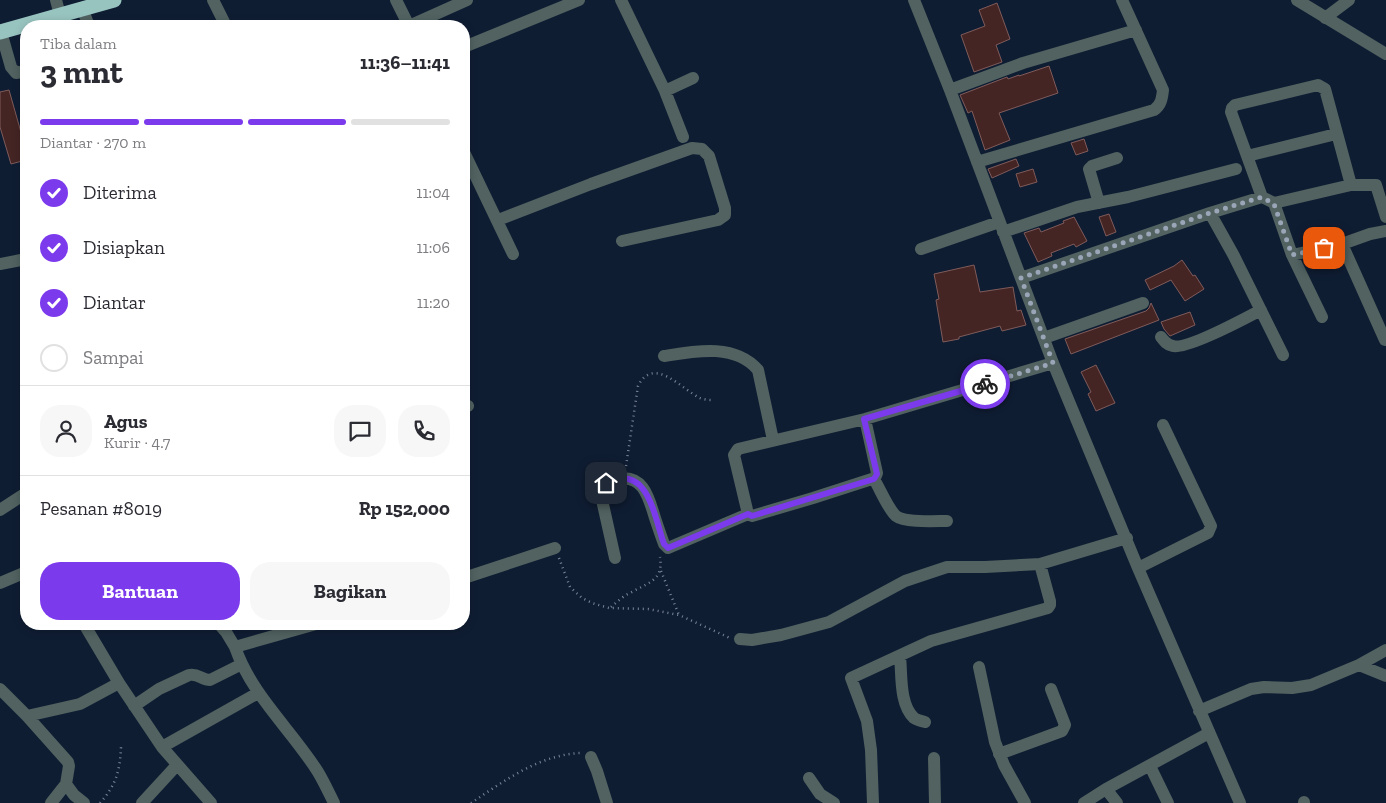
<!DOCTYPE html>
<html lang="id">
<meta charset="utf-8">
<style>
body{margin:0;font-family:"Zilla Slab",serif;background:#f7f7f7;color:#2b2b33;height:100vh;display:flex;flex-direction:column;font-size:19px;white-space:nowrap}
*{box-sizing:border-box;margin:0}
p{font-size:16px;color:#7c7c81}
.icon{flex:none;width:28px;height:28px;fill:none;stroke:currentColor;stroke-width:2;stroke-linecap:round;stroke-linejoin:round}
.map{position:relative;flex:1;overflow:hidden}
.drawer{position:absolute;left:20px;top:20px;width:450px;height:610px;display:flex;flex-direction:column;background:#fff;border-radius:20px;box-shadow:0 2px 8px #0003}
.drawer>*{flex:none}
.pin{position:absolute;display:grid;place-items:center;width:42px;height:42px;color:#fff;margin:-21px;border-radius:10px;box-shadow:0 2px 8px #0006}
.courier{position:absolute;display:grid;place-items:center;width:50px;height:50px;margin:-25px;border:4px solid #7c3aed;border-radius:50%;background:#fff;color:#222;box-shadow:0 1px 6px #0007}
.head em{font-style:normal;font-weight:800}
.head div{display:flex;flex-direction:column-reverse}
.head{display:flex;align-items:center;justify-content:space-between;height:85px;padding:0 20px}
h1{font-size:32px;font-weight:800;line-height:38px}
.bar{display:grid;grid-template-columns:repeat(4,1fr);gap:8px 5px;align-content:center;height:60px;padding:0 20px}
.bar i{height:6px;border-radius:4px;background:#e1e1e2}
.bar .on{background:#7c3aed}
.bar p{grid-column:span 4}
.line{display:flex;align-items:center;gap:12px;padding:0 20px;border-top:1px solid #e1e1e2}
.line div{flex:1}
.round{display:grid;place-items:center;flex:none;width:52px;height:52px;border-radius:20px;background:#f7f7f7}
ol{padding:0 20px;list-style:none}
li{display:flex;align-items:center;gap:15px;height:55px}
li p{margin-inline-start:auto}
li .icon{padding:5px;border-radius:50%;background:#7c3aed;color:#fff;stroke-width:4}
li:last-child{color:#7c7c81}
li i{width:28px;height:28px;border:2px solid #e1e1e2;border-radius:50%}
.button{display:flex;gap:10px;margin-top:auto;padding:10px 20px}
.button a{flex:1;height:58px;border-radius:20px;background:#7c3aed;color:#fff;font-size:20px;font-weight:800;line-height:58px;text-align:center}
.button a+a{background:#f7f7f7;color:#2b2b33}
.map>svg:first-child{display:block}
.building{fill:#442524;stroke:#7f5b5a}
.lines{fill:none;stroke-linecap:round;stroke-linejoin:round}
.path{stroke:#7b879a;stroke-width:2.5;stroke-dasharray:1 4;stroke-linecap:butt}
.minor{stroke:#516260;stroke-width:12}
.highway{stroke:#98c4c0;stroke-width:15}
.done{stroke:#9aa6b8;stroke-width:5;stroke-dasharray:0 9}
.route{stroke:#7c3aed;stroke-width:6}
</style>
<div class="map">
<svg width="1386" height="803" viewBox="0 0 1386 803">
<rect width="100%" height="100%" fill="#0f1d33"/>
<path class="building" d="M997,3L1010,39L996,45L1002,62L974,72L961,35L985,26L979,10Z
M1049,66L1058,93L999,113L1010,140L985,150L972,111L968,113L960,95L1007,77L1008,79L1019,75V76Z
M9,90L26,150V160L11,164L0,127V92Z
M1084,139L1088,151L1076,155L1071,143Z
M1016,159L1019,166L992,178L988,169Z
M1033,169L1037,182L1020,187L1016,174Z
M1109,214L1116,232L1106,236L1099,217Z
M1074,217L1087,241L1076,247L1074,244L1051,253L1052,256L1038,262L1024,233L1039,228L1041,232L1064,223L1063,221Z
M1182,260L1193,276L1195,275L1204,289L1185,301L1171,280L1150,290L1145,280L1174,266Z
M974,265L980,292L1013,287L1017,311L1021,310L1026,325L1002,331L1000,326L959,337V339L943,342L936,300L939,299L934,274Z
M1151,303L1159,320L1071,354L1065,339L1146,311L1149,308Z
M1190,312L1195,325L1170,336L1164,329L1161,322Z
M1096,365L1115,403L1096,411L1088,394L1091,392L1081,372Z"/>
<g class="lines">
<path class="path" d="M626,466L638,386C654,355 681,389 700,398C703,399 707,400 711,400
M559,558L570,587L582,598L592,603L609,608L648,609L679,615L730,638
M661,571L679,615
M611,607C617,602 623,596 630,593C647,583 664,581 660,557
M100,803C116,785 120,771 121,747
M471,803C504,781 539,755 580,753"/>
<path class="minor" d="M56,0L60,15
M213,0L226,26
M396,0L409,26L467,0
M621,0L665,91L683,137
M914,0L950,90L1053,363L1138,568L1240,803
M1297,0L1386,54
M82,8L89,26
M1325,18L1349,0
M1,32L11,67L16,73L26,71
M464,47L579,0
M950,90L1023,63L1136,30
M665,91L693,78
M464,152L513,254
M1247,156L1336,134
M977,162L1154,110C1161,105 1162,99 1163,90L1122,0
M1262,197L1231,112L1232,108L1235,105L1318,85L1325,89L1351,185
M1099,203L1089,169L1092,166L1117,158
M1274,203L1292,255L1322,317
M1210,213L1234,256L1283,355
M498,220L591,184L692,148L702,149L709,156L725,208V215L718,220L622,241
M1003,232L1077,207L1128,197L1236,169
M1342,244L1385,340
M921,249L999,222
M1292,255L1342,244L1370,234L1386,231
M0,264L26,259
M1021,278L1210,213L1262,197L1274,203L1351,185H1376L1386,217
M1161,337C1164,341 1167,345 1173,346C1186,350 1246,318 1261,310
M1044,338L1143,303
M664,356C695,351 735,343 758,370L773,440
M464,407L468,406
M865,419L877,473L875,478L813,498L752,516L748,514L734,455L738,449L865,419L1053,363
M874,479C880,489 888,509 896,516C905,523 936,521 947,521
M0,510L26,493
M615,558L600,491C602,483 610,480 618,479C644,474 649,499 655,518C658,527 661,536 664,544L668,548L748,514
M1138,568L1208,533L1211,526L1163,425
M464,578L555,548
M0,583L26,572
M84,624L119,683
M219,624L226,632L235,647L316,624
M740,639L752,640L781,635L829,622L905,581L947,567H985L1040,564L1127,538
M235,647C252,696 291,729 318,772C324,782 329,793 334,803
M900,656C902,674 899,704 914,718C917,720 921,721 925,722
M1359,665L1386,676
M979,667L995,742L1004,765L1025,803
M0,689L27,716L80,704L119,683L162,747L258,693
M134,706L159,689L189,675C198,673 202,680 210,680L242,664
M1199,711L1251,689L1264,687L1292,688L1311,685L1359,665L1386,650
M27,716L68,762L69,766L66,784L74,795L84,803
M162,747L211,803
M999,754L1062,731L1065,725L1051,689
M591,757L597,771L607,803
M934,758L935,803
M1150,766L1168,803
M809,778L820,794L834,803
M1106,789L1117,803
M1304,802V803
M51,803L66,784
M142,803L177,765
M873,803L871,750L867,721L851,678L931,641L1048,608L1050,605V601L1040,564
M1084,803L1106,789L1209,733"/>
<path class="highway" d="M0,32L114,0"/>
</g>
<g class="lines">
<path class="done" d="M985,384L1053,363L1021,278L1210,213L1262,197L1274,204L1292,255L1324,248"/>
<path class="route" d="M606,483C648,462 654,516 664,544L668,548L748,514L752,516L874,479L877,474L864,419L985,384"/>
</g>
</svg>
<div class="pin" style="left:1324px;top:248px;background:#ea580c"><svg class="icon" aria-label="bag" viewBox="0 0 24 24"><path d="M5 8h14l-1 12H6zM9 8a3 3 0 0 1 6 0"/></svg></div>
<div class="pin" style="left:606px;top:483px;background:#1f2937"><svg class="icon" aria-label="home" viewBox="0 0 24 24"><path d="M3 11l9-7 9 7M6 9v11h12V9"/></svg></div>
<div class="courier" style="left:985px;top:384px"><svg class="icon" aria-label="bike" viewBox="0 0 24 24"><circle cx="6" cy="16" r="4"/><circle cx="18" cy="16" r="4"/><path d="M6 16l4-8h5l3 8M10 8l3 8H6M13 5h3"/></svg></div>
<section class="drawer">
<div class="head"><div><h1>3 mnt</h1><p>Tiba dalam</p></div><em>11:36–11:41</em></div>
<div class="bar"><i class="on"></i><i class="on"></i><i class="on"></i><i></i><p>Diantar · 270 m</p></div>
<ol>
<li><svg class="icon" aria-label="check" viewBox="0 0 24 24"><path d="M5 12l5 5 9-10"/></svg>Diterima<p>11:04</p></li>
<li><svg class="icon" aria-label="check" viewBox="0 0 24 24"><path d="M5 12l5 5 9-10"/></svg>Disiapkan<p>11:06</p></li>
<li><svg class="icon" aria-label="check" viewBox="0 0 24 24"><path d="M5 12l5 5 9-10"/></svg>Diantar<p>11:20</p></li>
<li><i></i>Sampai</li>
</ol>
<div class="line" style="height:90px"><a class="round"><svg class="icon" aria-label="person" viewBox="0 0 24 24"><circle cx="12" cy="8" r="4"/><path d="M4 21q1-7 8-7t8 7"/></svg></a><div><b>Agus</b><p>Kurir · 4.7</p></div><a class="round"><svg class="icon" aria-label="chat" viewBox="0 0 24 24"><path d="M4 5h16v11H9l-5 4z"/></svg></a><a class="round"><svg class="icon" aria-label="phone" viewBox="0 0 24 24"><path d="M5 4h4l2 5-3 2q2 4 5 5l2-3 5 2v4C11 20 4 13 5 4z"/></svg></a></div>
<div class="line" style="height:65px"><div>Pesanan #8019</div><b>Rp 152,000</b></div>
<div class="button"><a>Bantuan</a><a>Bagikan</a></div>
</section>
</div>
